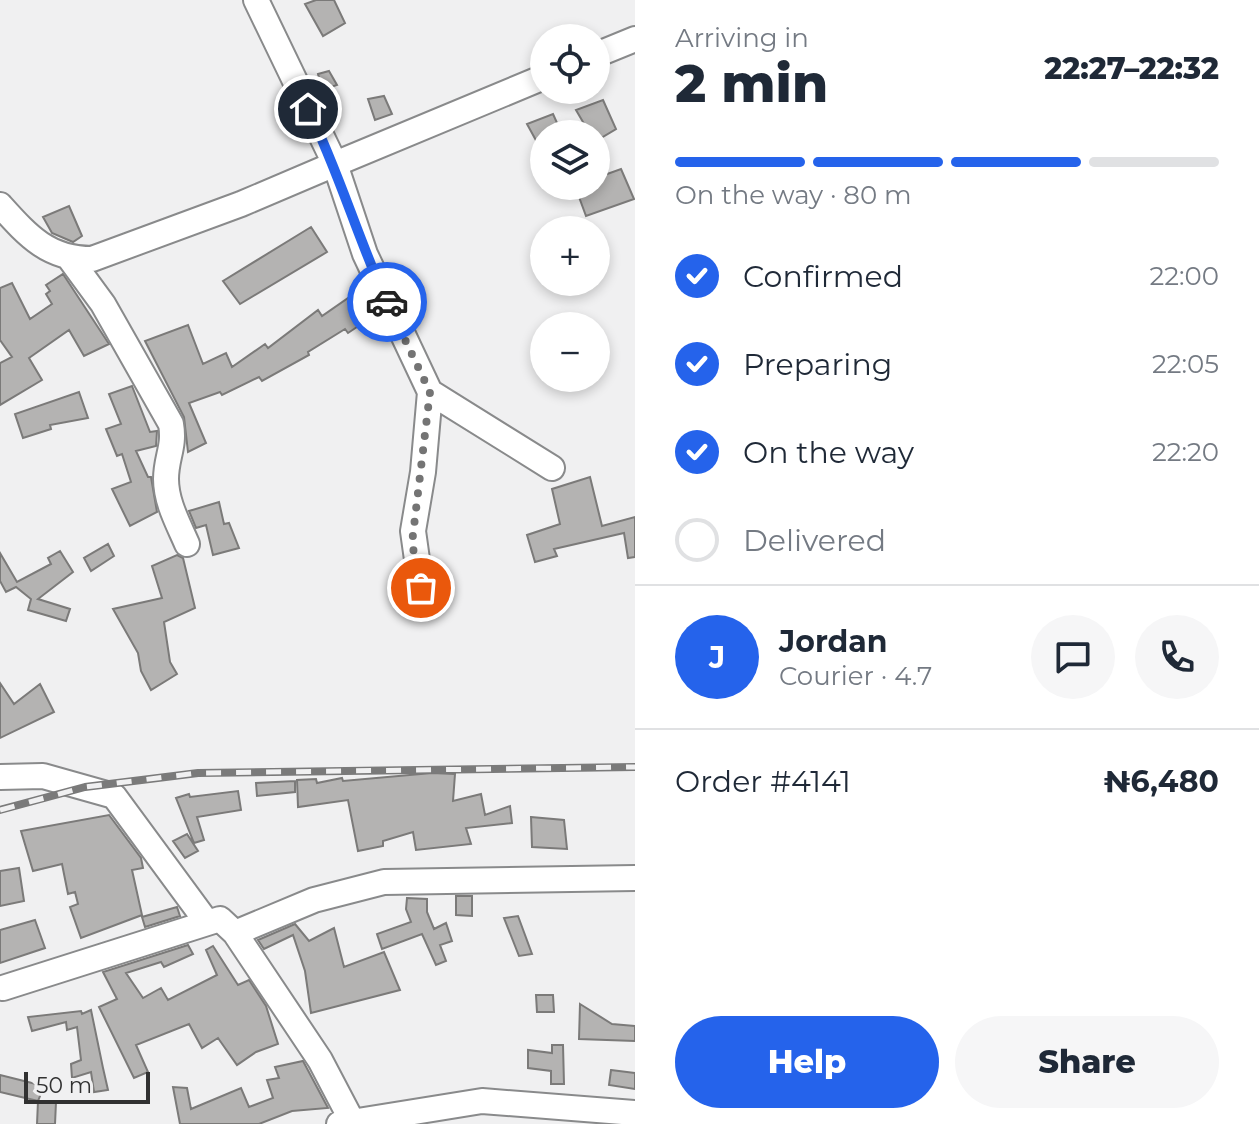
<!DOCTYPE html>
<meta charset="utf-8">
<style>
body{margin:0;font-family:Montserrat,sans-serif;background:#f6f6f7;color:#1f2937;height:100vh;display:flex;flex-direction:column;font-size:30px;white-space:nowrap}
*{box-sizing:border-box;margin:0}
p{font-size:26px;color:#747a83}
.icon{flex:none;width:44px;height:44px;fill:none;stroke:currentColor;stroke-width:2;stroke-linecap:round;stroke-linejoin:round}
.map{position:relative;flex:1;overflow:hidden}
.side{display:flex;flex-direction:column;background:#fff;width:624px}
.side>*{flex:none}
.tools{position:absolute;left:530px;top:24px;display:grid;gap:16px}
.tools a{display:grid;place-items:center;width:80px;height:80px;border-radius:50%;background:#fff;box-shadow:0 4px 12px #0003;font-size:40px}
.scale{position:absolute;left:24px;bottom:20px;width:126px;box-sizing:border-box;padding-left:8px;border:4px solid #313131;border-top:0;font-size:22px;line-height:28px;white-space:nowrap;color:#313131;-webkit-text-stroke:6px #f0f0f1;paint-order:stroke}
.pin{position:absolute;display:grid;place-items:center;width:68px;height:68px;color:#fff;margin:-34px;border:4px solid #fff;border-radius:50%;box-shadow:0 2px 8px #0007}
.courier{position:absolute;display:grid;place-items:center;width:80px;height:80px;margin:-40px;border:6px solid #2563eb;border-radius:50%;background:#fff;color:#222;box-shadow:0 2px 10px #0007}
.headline em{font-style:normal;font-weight:800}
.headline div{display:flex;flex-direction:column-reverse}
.headline{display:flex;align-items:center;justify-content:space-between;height:136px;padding:0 40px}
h1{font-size:52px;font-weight:800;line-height:60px}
.bar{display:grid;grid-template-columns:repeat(4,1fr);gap:12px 8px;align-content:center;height:96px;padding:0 40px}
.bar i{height:10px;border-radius:6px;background:#e0e1e3}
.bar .active{background:#2563eb}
.bar p{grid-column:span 4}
.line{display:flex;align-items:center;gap:20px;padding:0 40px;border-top:2px solid #e0e1e3}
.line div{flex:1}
.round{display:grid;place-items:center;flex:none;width:84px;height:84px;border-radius:42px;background:#f6f6f7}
ol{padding:0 40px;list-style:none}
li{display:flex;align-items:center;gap:24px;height:88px}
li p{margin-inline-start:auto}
li .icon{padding:8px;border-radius:50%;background:#2563eb;color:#fff;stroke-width:4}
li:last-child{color:#747a83}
li i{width:44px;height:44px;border:4px solid #e0e1e3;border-radius:50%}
.button{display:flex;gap:16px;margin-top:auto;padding:16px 40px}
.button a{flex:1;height:92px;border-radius:48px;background:#2563eb;color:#fff;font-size:32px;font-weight:800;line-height:92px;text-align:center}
.button a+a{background:#f6f6f7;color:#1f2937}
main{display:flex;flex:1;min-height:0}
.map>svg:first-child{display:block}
.building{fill:#b4b3b2;stroke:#7b7a79;stroke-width:2}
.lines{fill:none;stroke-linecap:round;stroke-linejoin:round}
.minor-casing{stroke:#898a8b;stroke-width:28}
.minor{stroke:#fff;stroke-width:24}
.rail-casing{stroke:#7a7a7a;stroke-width:8}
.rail{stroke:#f0f0f1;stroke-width:5;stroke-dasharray:15;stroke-linecap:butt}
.done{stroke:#747474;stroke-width:8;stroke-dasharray:0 14.4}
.route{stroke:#2563eb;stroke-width:10}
</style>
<main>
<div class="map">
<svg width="635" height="1124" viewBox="0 0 635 1124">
<rect width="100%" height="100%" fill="#f0f0f1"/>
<path class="building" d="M316,0H334L345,23L323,36L305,4Z
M329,71L337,85L322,90L318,74Z
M384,96L392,114L375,120L368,99Z
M603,100L616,129L596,141V134H590L576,110Z
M553,114L562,134H544V155L527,124Z
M621,169L634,199L586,216L575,186H596V178Z
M69,206L82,236L73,242L52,233L43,217Z
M311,227L327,252L240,304L223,281Z
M63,274L109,344L84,356L69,330L29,358L42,380L0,405V363L12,357L0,340V288L12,283L30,319L52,304L46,294L50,291L46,285Z
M351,296L366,321L348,333L345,329L308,352L309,355L262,381L259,377L222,395L220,392L189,403L206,443L188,452L184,417L145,341L188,325L203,364L226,353L232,367L265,344L268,348L318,310L322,316Z
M132,386L150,432L157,431L156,446L136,451L148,477H151L157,512L130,526L112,489L131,482L122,454L117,456L106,429L121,424L109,394Z
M79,392L88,418L50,425L51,429L23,438L15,414Z
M590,477L602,526L635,517V557L628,558L624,533L554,549L557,556L535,562L527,535L560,524L552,489Z
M219,502L224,524L229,523L239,548L213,555L206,525L196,528L189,511Z
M108,544L114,556L91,571L84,558Z
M60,551L73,572L38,599L70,609L66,621L28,610L31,599L16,587L6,592L0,581V553L17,582L51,564L48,558Z
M177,555L183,558L195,608L164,622L170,662L177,674L151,690L141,671L138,653L113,609L162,598L152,566Z
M0,683L14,704L40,684L54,712L0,738Z
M432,773L455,774L453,801L481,794L485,815L510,806L512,823L466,828L471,844L416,850L413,832L383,841V846L358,851L348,800L298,807L297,780L316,779L317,783L342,778L343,781Z
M295,781V792L257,796L256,783Z
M238,791L241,810L197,817L204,840L194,843L176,798L189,794L190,797Z
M109,815L141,858L143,868L132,870L142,915L81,938L70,907L78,904L75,892L68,894L62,864L33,871L21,831Z
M531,817L564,820L567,849L532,847Z
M187,834L198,851L185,858L173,841Z
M19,868L24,901L0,906V871Z
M456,896H472V916L456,915Z
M407,898L427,899V912L434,929L446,923L452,941L440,945L446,961L436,965L422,934L382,949L377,934L411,922L406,909Z
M177,907L180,916L145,927L142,917Z
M518,916L532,954L519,956L504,918Z
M35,920L45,948L0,963V930Z
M295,924L309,941L334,928L344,967L384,952L400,990L311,1013L305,971L293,935L264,949L258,940Z
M188,945L193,954L164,967L161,962L126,973L143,998L161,988L168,1000L217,975L206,950L213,946L238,985L249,980L266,1006L278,1044L256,1052L237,1065L218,1038L202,1048L189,1024L136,1045L148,1072L134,1078L99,1007L117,999L103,972Z
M536,995H553L554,1012H537Z
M580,1004L612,1024L635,1026V1041L579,1039Z
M91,1010L103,1068L108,1090L94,1092L91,1072L72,1078L71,1064L81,1060L77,1027L67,1030L66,1022L32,1031L28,1017L81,1011L82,1014Z
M552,1045H563L564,1084H551V1071L528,1068V1050L552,1053Z
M303,1061L328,1108L292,1111L259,1124H180L173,1087L187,1088L191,1109L241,1088L249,1107L273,1098L267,1080L279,1078L275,1067Z
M611,1070L635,1073V1089L609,1085Z
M0,1075L44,1086L38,1101L0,1092Z
M38,1101L56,1102L55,1124H37Z"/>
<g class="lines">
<g class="minor-casing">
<path id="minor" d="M256,0L335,164L544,77
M596,55L635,39
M0,205C28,236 48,259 92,259L241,204L335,164L365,254L430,392L552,468
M70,259L103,304L171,424C175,447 166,457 166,479C166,502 178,523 187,544
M421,588L413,531L423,472L430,392
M0,777L43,776L114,796L206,921
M235,933L314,900L384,882L635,878
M3,988L220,919L235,933L320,1060L352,1121
M339,1124L482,1101L635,1113"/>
</g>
<use href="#minor" class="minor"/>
<g class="rail-casing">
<path id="rail" d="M0,810L85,787L198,773L635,767"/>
</g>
<use href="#rail" class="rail"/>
</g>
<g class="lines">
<path class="done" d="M387,302L430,392L412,543L421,588"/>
<path class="route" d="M308,109C339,172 358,239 387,302"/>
</g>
</svg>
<div class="tools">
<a><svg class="icon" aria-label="locate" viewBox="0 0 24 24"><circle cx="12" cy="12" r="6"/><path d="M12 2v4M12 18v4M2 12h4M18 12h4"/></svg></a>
<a><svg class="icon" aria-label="layers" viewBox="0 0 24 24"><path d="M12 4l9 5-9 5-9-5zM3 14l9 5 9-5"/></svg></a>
<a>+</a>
<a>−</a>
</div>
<div class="scale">50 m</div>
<div class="pin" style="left:421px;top:588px;background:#ea580c"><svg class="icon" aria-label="bag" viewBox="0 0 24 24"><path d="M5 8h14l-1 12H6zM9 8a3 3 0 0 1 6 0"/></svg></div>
<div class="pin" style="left:308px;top:109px;background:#1f2937"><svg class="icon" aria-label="home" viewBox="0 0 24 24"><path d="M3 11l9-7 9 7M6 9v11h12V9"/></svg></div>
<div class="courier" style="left:387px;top:302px"><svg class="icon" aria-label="car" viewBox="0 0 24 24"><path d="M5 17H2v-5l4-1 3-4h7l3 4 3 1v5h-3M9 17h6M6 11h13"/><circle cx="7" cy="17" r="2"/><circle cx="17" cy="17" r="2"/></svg></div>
</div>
<section class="side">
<div class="headline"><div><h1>2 min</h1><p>Arriving in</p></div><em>22:27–22:32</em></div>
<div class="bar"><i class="active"></i><i class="active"></i><i class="active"></i><i></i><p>On the way · 80 m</p></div>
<ol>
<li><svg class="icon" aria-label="check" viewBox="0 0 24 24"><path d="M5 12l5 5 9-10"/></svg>Confirmed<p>22:00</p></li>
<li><svg class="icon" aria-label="check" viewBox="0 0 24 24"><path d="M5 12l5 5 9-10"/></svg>Preparing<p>22:05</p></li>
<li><svg class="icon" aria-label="check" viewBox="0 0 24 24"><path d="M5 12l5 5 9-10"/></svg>On the way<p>22:20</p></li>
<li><i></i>Delivered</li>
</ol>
<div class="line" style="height:144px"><b class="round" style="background:#2563eb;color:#fff">J</b><div><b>Jordan</b><p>Courier · 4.7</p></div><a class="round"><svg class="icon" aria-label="chat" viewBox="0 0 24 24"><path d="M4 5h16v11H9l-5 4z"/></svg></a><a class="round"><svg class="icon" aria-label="phone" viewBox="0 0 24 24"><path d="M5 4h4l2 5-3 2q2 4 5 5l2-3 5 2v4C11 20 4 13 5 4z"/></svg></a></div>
<div class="line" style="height:104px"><div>Order #4141</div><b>₦6,480</b></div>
<div class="button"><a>Help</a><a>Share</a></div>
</section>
</main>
